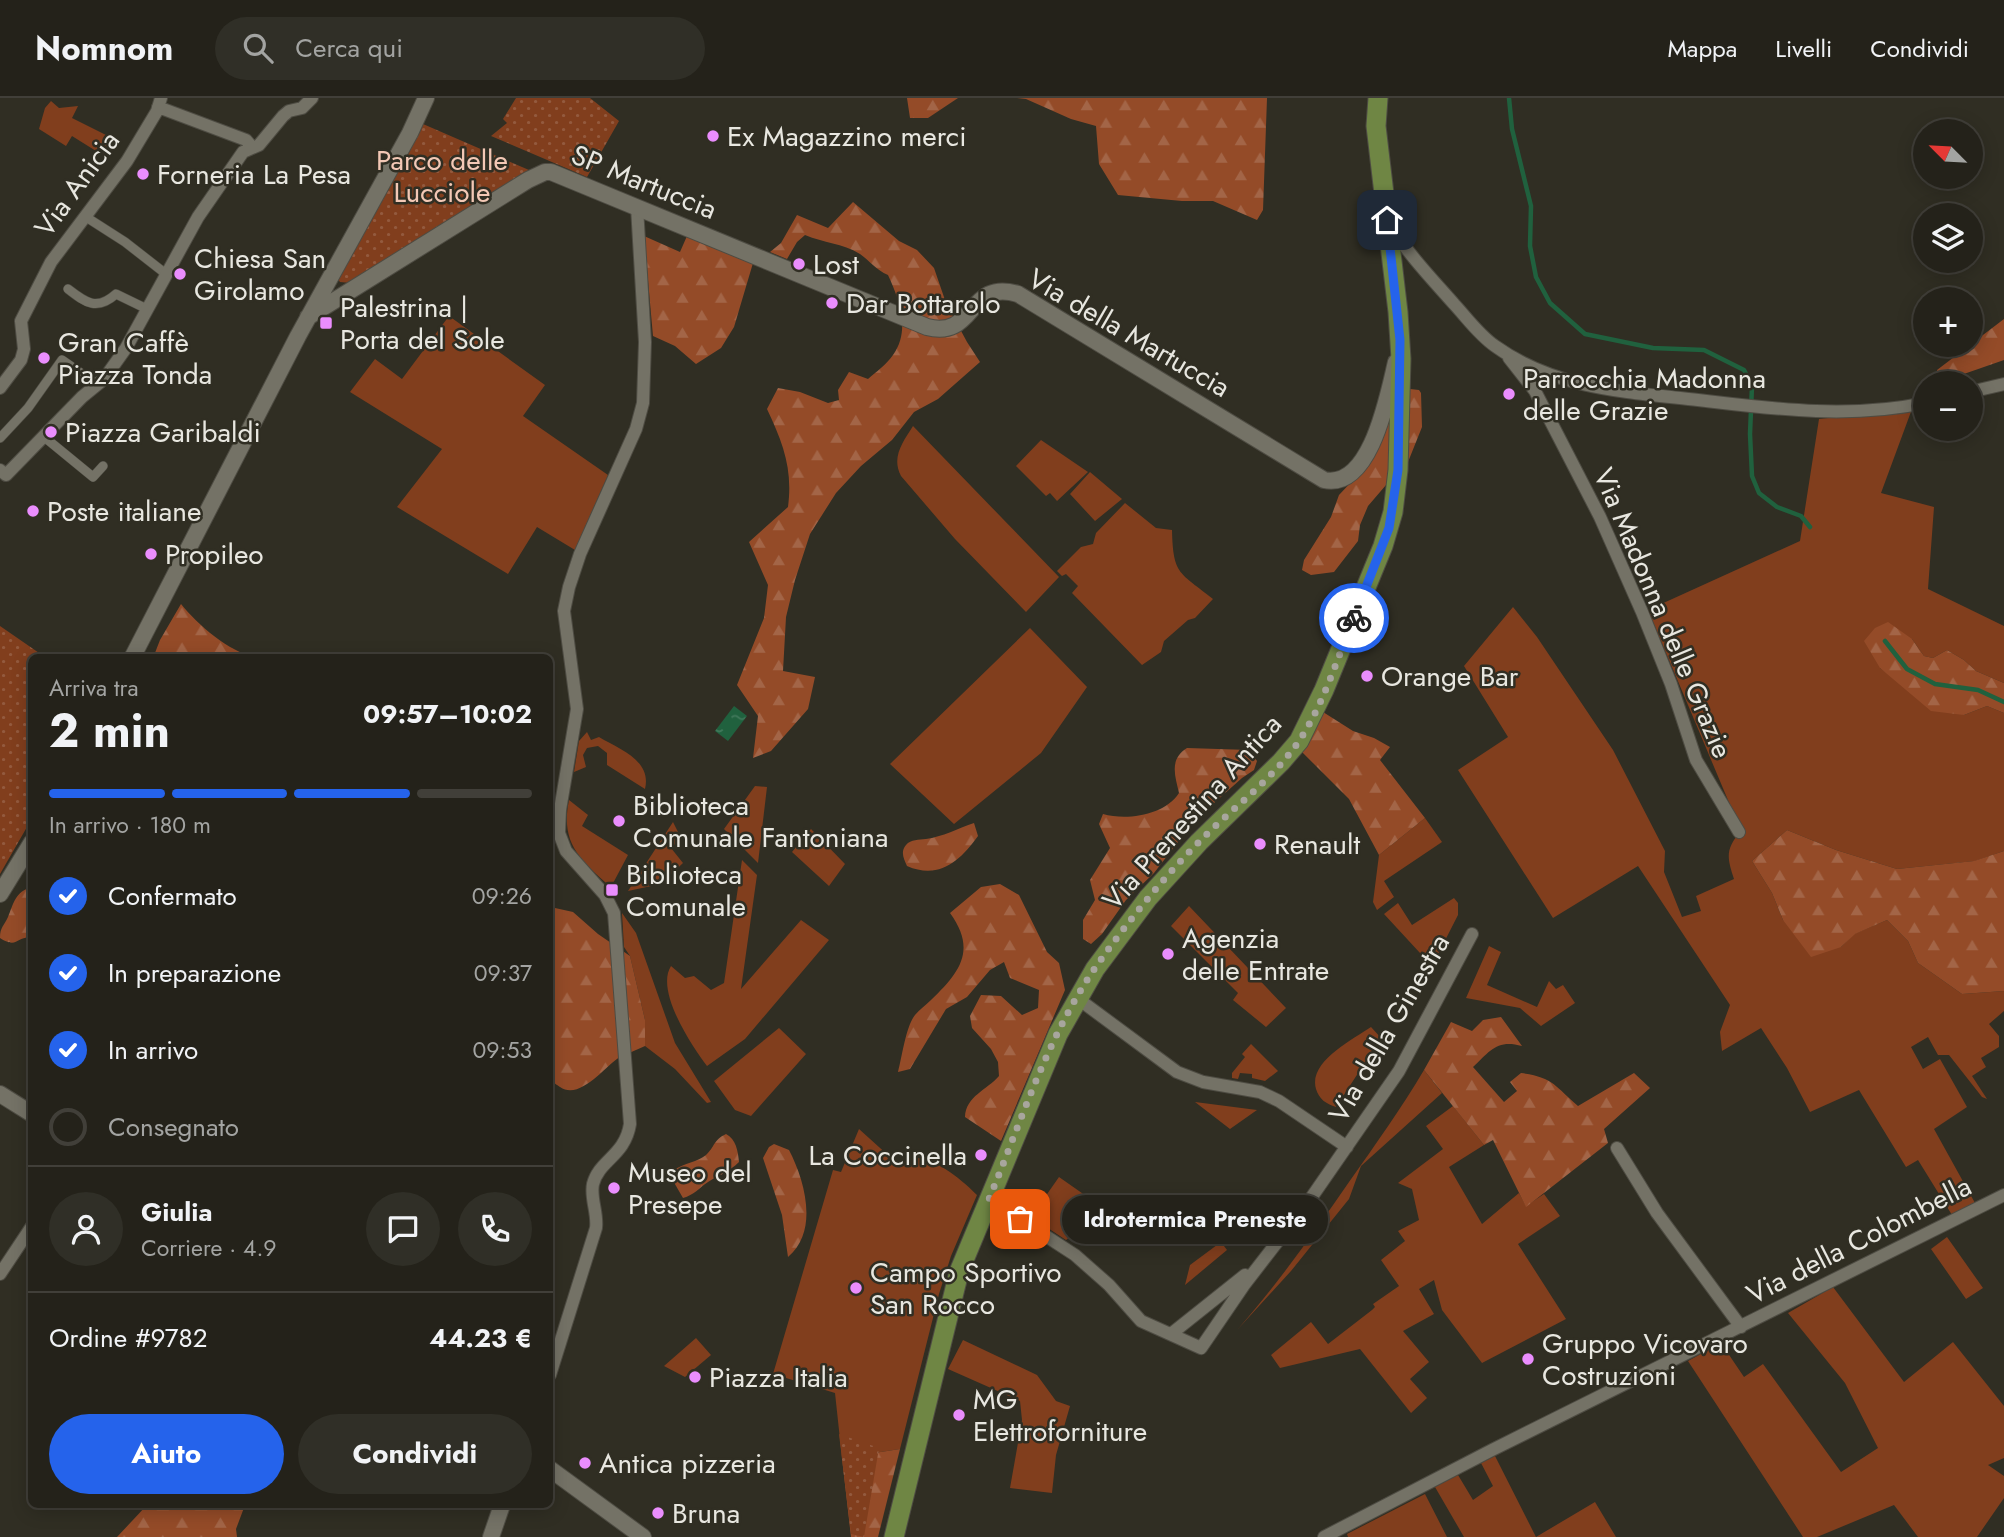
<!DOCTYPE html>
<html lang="it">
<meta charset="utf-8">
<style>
body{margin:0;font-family:Jost,sans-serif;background:#302f27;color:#f1f3f6;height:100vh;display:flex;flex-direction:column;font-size:26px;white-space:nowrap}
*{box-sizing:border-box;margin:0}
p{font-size:23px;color:#a3a4a2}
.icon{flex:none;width:38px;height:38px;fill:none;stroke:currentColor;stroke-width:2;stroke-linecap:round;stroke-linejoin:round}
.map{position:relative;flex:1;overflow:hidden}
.details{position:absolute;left:28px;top:556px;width:525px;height:854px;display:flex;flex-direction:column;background:#24221a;border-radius:10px;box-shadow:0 4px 18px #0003,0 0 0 2px #413f39}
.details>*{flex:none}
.needle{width:46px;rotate:294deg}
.controls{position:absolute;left:1913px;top:21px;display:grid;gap:14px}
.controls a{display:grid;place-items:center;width:70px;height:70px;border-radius:50%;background:#24221a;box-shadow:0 4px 18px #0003,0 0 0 2px #413f39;font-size:35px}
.pin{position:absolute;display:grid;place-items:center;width:60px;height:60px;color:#fff;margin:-30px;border-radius:14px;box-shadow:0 4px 10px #0006}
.courier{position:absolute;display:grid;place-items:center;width:70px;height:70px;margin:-35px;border:5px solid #2563eb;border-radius:50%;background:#fff;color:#222;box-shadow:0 2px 9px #0007}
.bubble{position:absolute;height:49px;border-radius:24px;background:#24221a;box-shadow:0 4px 18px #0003,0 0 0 2px #413f39;font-size:23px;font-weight:700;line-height:49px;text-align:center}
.head em{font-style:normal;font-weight:700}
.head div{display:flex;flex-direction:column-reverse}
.head{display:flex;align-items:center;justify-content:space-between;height:119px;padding:0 21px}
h1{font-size:46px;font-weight:700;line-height:52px}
.bar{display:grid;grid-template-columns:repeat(4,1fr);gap:10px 7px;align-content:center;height:84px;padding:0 21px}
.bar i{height:9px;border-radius:5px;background:#413f39}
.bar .active{background:#2563eb}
.bar p{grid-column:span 4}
.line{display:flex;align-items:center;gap:18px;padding:0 21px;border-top:2px solid #413f39}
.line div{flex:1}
.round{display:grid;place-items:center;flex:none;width:74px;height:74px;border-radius:37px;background:#302f27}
ol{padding:0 21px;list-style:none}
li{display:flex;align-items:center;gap:21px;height:77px}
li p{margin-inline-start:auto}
li .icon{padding:7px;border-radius:50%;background:#2563eb;color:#fff;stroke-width:4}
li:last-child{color:#a3a4a2}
li i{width:38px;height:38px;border:4px solid #413f39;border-radius:50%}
.button{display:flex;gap:14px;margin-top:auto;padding:14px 21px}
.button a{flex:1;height:80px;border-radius:42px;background:#2563eb;color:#fff;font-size:28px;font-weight:700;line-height:80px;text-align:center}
.button a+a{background:#302f27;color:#f1f3f6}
header{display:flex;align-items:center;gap:42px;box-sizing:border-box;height:98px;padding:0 35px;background:#24221a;border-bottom:2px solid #413f39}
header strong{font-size:33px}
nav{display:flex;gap:38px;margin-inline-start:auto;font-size:24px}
.search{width:490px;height:63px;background:#302f27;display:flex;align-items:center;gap:18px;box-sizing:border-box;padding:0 24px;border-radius:38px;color:#a3a4a2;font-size:26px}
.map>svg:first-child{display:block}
.green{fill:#813e1d}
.forest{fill:url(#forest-firs)}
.park{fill:url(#park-dots)}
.water{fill:url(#water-ripples)}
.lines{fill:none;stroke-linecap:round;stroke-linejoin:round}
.stream{stroke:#20613e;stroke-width:4.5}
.pedestrian-casing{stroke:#4e4c43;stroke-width:10}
.minor-casing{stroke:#4e4c43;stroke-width:14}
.tertiary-casing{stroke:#4e4c43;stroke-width:18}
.primary-casing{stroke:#4e4c43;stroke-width:21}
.pedestrian{stroke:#747266;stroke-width:9}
.minor{stroke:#747266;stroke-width:12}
.tertiary{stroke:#747266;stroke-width:16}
.primary{stroke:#6f8644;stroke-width:19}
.done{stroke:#a8a69e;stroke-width:7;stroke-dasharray:0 12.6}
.route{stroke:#2563eb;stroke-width:9}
.poi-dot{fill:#ea8dfd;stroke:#302e23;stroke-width:2.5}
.labels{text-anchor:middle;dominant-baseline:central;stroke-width:5;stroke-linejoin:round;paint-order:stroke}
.poi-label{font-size:28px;fill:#e8e7e0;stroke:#302e23;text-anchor:start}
.park-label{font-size:28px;fill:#f3c8b5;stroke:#302e23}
.street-label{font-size:28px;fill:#e8e7e0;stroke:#302e23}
</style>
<header>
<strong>Nomnom</strong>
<div class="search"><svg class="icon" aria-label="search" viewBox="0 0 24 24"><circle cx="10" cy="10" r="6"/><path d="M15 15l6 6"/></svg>Cerca qui</div>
<nav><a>Mappa</a><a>Livelli</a><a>Condividi</a></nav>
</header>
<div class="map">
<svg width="2004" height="1439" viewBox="0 0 2004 1439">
<defs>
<pattern id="forest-firs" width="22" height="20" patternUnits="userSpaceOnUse" patternTransform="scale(1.75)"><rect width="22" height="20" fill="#944b28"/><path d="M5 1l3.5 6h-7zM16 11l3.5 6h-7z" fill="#a36547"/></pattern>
<pattern id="park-dots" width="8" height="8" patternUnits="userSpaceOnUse" patternTransform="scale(1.75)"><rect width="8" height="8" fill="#813e1d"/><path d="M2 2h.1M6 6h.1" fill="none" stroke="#935a3e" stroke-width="1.8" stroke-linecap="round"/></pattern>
<pattern id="water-ripples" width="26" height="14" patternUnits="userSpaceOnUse" patternTransform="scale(1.75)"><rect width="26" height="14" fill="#20613e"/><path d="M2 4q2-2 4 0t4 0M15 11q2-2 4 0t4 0" fill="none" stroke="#40785a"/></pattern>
</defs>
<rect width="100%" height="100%" fill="#302e23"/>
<path class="green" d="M51,3L59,10L78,8L72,20L114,41L104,58L72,38L66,48L39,31L45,10Z
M449,218L545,287L523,318L608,377L575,452L537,429L508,476L397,409L442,351L350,294L375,261L402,281Z
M1912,311L1881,395L1934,409L1928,491L2004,528V585L1976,573L1964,562L1947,552L1933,560L1924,558L1912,541L1880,570L1898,583L1964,617L1987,608L2004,615V753L1975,763L1897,771L1836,752L1787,732L1752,763L1772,795L1783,822L1841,849L1854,836L1887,822L1908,843L1918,865L1962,896L2004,893V913L1989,926L1999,938V949L1981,960L1986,969L1972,978L1987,1001L1982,999L1949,957H1938L1928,939L1911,949L1923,971L1940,961L1967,1009L1934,1031L1975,1105L1952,1117L1918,1062L1906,1069L1859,992L1810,1014L1787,970L1761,930L1722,953L1720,934L1730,907L1638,768L1553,820L1458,672L1508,639L1464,568L1513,509L1537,539L1613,652L1665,753L1664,774L1682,819L1701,813L1696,798L1734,781C1727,760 1725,751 1741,733L1648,512L1800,443L1819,321Z
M913,328L1059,479L1026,514L955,441L901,378C891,359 903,344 913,328Z
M1041,342L1088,374L1057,403L1050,395L1046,398L1016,368Z
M1090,374L1122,401L1095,423L1070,396Z
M1125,405L1156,430L1172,432C1173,478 1180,474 1213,501L1195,520L1188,522L1164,543L1161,554L1142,567L1072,495L1078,488L1066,476L1062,478L1057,473L1081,449L1093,446L1096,435Z
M1030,530L1087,589L1041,655L954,726L890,666Z
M587,634L591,642L599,639C619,651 652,662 645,691L607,667V655L598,648L587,650L583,657L586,669L574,674L579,643Z
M755,688L767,689L758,765L724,731Z
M569,702L588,717L582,728L628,757L611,789C580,762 560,745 569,702Z
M1425,720L1442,744L1384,783L1394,799L1377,812L1373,804L1379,757Z
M673,724L681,740L671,750L683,765L661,786L628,793Z
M811,731L845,766L829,788L792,754Z
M742,762L757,777L741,891L801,822L829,842L745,941L707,968C692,948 655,893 671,868L685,880L694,878L711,892L724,885Z
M1454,800L1458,805V817L1432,868L1384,816L1398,805L1412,827Z
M1189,808L1286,910L1266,929L1233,902L1238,895L1171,828Z
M622,815L636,835L675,945L711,1004L707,1005L675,971L645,948V922L630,858L624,849Z
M1489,848L1501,854L1487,887L1537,909L1549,883L1556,891L1563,887L1575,905L1541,928L1520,910L1466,900Z
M1371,929L1381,940L1336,1009C1326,1006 1319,1001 1316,991C1308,964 1352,942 1371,929Z
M779,930L806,956L751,1018L735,1012L714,983Z
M1251,946L1278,973L1265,983L1252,980V976L1240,975L1238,981L1232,980V975L1245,959L1242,956Z
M1424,972L1442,995L1361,1068L1349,1101L1291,1173L1238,1231C1279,1184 1313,1136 1349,1084C1375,1047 1401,1011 1424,972Z
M1195,1004L1257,1012L1230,1031Z
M1453,1008L1484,1047L1449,1069L1482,1126L1519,1095L1526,1108L1544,1096L1560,1118L1518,1146L1566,1221L1482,1265L1442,1212L1434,1182L1419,1191L1434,1216L1403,1233L1429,1264L1410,1281L1427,1300L1411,1315L1360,1251L1280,1270L1271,1257L1311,1224L1328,1246L1372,1212L1375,1209L1373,1206L1399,1188L1381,1162L1405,1143L1398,1133L1419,1122L1412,1091L1398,1085L1443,1051L1426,1028Z
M859,1031L900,1068C904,1066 910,1061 915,1060C933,1058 965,1084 977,1097L951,1158L939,1196L900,1351L842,1360L835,1295L773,1276L833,1072L841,1074Z
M1059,1079L1109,1114L1091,1123L1066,1142L1031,1119Z
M1947,1139L1983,1190L1966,1201L1931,1151Z
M1221,1144L1227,1152L1185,1187L1190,1167Z
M1833,1189L1904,1284L1953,1244L2004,1308V1360L1988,1367L2004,1378V1400L1977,1439H1918L1894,1407L1817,1439H1803L1688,1263L1721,1245L1744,1279L1763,1266L1841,1374L1878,1350L1845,1285L1788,1215Z
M696,1240L711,1257L685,1279L664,1268Z
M963,1242L1037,1277L1056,1303L1070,1308L1056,1357L1052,1395L1010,1390L1022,1322L1020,1303L948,1271Z
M1495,1358L1536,1439H1464L1435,1389L1458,1377L1473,1402L1493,1388L1481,1365Z
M1425,1396L1447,1439H1348L1347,1436Z
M1595,1404L1616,1439H1536Z"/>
<path class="forest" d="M907,0H958L928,20H910Z
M1017,0H1267L1263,112L1257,122L1213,103H1182L1118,97L1099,66L1096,28L1071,21L1026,1Z
M853,104L899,143L917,152L934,170L946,205L967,244L980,264L938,301L914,314L892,342L861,368L836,395L810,436L795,482L786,519L783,573L815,579L808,611L771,653L753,660L758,618L737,587L764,520L768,487L749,444L788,409C793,371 783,345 767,311L778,290L800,294L828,305L839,302L838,292L849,274L868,281C876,274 887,266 893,257C911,232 899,201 888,177C876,172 870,163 860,156C842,145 824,145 805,137L797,144L787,161L770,154L781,145L797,117L828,130Z
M644,138L680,154L687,138L753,165L734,229L721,250L696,266L675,248L653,238Z
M2004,221V262L1938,285L1937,272Z
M1410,291L1419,292L1421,295L1422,329L1404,374L1386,387L1368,408L1360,427L1358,443L1334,474L1311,477L1302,472L1304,462L1331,419L1339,397L1371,363L1383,338L1389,313Z
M181,506C198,527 230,555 258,560H153L160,542Z
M1888,524L1912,541L1924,558L1933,560L1947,552L1964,562L1976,573L2004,585V615L1987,608L1964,617L1931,613L1880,570L1864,543L1875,530Z
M1323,614L1353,633L1374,640L1390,649L1380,662L1425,720L1379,757L1349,701L1299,651Z
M1187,650L1249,652L1257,663L1254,672L1242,680L1195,722L1154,775L1126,802L1102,836L1091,846L1083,841V822L1095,802L1090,782L1110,750L1099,726L1103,716C1127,723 1165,717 1179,695C1175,678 1169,661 1187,650Z
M974,725L978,738C960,763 939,782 907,768C904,761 900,754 906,747C911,741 919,742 926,741C942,739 959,730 974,725Z
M1787,732L1836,752L1897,771L1974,763L2004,753V893L1962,896L1918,865L1908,843L1887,822L1855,836L1841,849L1811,859L1783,822L1772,795L1752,763Z
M1000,786L1019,797L1047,854L1059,865L1065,892L1001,1043L965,1019C966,998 987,992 999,978L998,964L991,951L972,930L970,918L981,897L1001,898L1022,917L1038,910L1039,892L1010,880L1004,864L990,872L967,899L946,911L910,971L898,974C902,959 906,928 915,917C919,912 926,907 931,902C960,874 977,852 950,815L981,789Z
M31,790V839C16,839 17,851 0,840C0,829 4,828 8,819C13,807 16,792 31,790Z
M555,810L573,814L598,836L630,858L645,922V948C637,952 628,955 620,959C605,968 580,1003 560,989C554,985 552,984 550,977V820Z
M1501,919L1522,948C1497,941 1490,953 1473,969L1504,1004L1517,993L1510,984L1521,975C1553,979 1555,988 1578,1008L1634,975L1650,990L1604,1031L1608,1045L1526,1109L1493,1042L1484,1047L1424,972L1451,924L1472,933L1483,922Z
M726,1036C736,1041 738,1053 739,1064C729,1074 719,1077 708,1084C699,1090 694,1097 683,1100L672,1081L674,1072C684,1065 698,1064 706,1057C715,1049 713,1042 726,1036Z
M774,1046L789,1052C805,1083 819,1133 788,1159L782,1117L763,1060L769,1049Z
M900,1351L878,1439H851L842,1360Z
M147,1407H245L236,1431L237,1439H117Z"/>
<path class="park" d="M516,0H590L619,23L587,79L491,38L507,25L503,21Z
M423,26L529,72L351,185L340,184L337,180Z
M0,528L42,557L40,560H32L31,572L27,579L32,583L31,722L0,776Z
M839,1336L879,1350L864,1439L851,1436Z"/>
<path class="water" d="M734,608L747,618L728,643L715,633Z"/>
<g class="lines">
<path class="stream" d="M1509,0L1512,31L1531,108L1530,148L1536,179L1550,205L1585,236L1653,250L1704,252L1744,272L1752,288L1750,336L1752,378L1759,395L1777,409L1801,418L1810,429
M1885,543L1907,571L1935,586L1978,592L2004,604"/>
<g class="pedestrian-casing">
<path id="pedestrian" d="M86,119L125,144L166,176
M68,191C86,205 97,213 116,196L147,211
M43,338L93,379L103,368
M0,340L28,310L62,262L98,287"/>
</g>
<g class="minor-casing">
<path id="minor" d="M158,9L246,42L252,49
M1390,127C1408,156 1432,181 1454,206C1467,220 1479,237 1495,248C1555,291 1626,294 1698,302C1774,311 1848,321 1925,305
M1509,260L1535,293L1600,419L1642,514L1671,586L1696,662L1739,734
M0,290L21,262L24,251L21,223L51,164L127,63L157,13L161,0
M1970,294L2004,286
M0,372L6,377L82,299L104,281L126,250L198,119L243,54L259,47L283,18L289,13L302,10L312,0
M1077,900L1177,974L1203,984L1260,994L1279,1003L1347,1049
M1617,1050L1657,1115L1741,1229
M989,1101L1075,1157L1109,1187L1141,1223L1201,1250L1244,1187L1309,1103L1399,973L1472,836
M0,1176L32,1128
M1171,1236L1245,1177
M550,1277L596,1130C598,1115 590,1100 593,1086C599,1062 625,1058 630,1026L614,815L605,797L566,753L559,735L560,712L577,611L564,513L569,489L580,456L636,331L643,305L645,244L637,109
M1324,1439L1492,1352L2004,1097"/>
</g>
<g class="tertiary-casing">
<path id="tertiary" d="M308,219L528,82L545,74H551L927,229C976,242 967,180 1018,196L1324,382C1371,392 1388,297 1396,264
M132,560L298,238L410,35L426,0
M0,796L32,744
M0,996L32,1016
M550,1371L643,1439
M491,1439L502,1407"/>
</g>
<g class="primary-casing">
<path id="primary" d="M894,1439L959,1174L1058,936L1095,871L1148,800L1199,744L1281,664L1299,643L1324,592L1383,448L1393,414L1398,372L1401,261L1398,214L1376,28L1378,0"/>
</g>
<use href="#pedestrian" class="pedestrian"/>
<use href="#minor" class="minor"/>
<use href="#tertiary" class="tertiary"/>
<use href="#primary" class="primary"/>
</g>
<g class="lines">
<path class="done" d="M1020,1121L989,1101C1021,1024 1047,940 1095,870C1128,823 1166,776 1207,736C1236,708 1270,682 1294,650C1322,612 1336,563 1354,520"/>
<path class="route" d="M1354,520L1389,430L1398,372L1400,242L1387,122"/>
</g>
<g class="poi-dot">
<circle cx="713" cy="38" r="7"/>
<circle cx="143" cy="76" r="7"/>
<circle cx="799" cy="166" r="7"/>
<circle cx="180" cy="176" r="7"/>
<circle cx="832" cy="205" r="7"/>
<rect x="319" y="218" width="14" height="14" rx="3.5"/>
<circle cx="44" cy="260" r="7"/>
<circle cx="1509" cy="296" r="7"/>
<circle cx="51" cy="334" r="7"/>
<circle cx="33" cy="413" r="7"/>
<circle cx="151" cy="456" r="7"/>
<circle cx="1367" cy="578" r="7"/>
<circle cx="619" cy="723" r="7"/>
<circle cx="1260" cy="746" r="7"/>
<rect x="605" y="785" width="14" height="14" rx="3.5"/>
<circle cx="1168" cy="856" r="7"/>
<circle cx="981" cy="1057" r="7"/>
<circle cx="614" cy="1090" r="7"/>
<circle cx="856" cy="1190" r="7"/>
<circle cx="1528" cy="1261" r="7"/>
<circle cx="695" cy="1279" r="7"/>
<circle cx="959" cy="1317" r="7"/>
<circle cx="585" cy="1365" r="7"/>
<circle cx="658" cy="1415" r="7"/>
</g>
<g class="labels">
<g class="poi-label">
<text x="727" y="38">Ex Magazzino merci</text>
<text x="157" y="76">Forneria La Pesa</text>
<text x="194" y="160">Chiesa San<tspan x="194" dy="32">Girolamo</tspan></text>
<text x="813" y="166">Lost</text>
<text x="846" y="205">Dar Bottarolo</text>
<text x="340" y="209">Palestrina |<tspan x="340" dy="32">Porta del Sole</tspan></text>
<text x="58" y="244">Gran Caffè<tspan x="58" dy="32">Piazza Tonda</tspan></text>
<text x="1523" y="280">Parrocchia Madonna<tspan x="1523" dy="32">delle Grazie</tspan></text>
<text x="65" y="334">Piazza Garibaldi</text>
<text x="47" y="413">Poste italiane</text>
<text x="165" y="456">Propileo</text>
<text x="1381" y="578">Orange Bar</text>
<text x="633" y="707">Biblioteca<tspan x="633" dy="32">Comunale Fantoniana</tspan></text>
<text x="1274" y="746">Renault</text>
<text x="626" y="776">Biblioteca<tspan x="626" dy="32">Comunale</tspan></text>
<text x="1182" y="840">Agenzia<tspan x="1182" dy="32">delle Entrate</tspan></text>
<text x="967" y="1057" text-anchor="end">La Coccinella</text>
<text x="628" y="1074">Museo del<tspan x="628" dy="32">Presepe</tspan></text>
<text x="870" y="1174">Campo Sportivo<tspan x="870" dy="32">San Rocco</tspan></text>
<text x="1542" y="1245">Gruppo Vicovaro<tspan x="1542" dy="32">Costruzioni</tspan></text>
<text x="709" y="1279">Piazza Italia</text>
<text x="973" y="1301">MG<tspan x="973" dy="32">Elettroforniture</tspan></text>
<text x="599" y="1365">Antica pizzeria</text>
<text x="672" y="1415">Bruna</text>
</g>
<g class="park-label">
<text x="442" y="62">Parco delle<tspan x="442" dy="32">Lucciole</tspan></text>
</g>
<g class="street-label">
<text transform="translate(644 84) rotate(22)">SP Martuccia</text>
<text transform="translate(77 86) rotate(-54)">Via Anicia</text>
<text transform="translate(1129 235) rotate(30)">Via della Martuccia</text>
<text transform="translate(1663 515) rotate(67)">Via Madonna delle Grazie</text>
<text transform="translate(1192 714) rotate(-48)">Via Prenestina Antica</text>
<text transform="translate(1389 930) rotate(-60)">Via della Ginestra</text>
<text transform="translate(1859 1142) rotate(-27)">Via della Colombella</text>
</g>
</g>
</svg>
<div class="controls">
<a><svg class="needle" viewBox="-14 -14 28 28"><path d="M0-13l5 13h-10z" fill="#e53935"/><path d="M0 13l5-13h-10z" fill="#a3a4a2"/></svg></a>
<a><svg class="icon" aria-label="layers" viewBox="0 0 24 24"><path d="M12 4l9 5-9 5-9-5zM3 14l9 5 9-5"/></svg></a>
<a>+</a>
<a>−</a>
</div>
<div class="pin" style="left:1020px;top:1121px;background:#ea580c"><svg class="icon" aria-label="bag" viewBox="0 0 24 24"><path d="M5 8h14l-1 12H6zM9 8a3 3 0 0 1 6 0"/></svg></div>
<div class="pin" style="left:1387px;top:122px;background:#1f2937"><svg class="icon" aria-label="home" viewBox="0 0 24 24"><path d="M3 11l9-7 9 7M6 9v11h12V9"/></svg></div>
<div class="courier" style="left:1354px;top:520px"><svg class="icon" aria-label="bike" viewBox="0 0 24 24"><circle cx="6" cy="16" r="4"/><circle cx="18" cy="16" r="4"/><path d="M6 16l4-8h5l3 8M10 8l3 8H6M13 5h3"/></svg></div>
<div class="bubble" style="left:1062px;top:1097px;width:266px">Idrotermica Preneste</div>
<section class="details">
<div class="head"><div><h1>2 min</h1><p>Arriva tra</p></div><em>09:57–10:02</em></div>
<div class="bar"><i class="active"></i><i class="active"></i><i class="active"></i><i></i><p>In arrivo · 180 m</p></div>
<ol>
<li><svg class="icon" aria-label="check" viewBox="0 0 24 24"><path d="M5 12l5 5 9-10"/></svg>Confermato<p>09:26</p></li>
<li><svg class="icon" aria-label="check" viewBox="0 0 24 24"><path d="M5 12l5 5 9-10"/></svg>In preparazione<p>09:37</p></li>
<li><svg class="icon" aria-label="check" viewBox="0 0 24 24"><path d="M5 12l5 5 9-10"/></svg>In arrivo<p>09:53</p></li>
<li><i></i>Consegnato</li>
</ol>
<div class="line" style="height:126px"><a class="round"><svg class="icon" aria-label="person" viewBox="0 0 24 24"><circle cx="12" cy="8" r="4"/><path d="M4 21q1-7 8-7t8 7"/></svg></a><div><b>Giulia</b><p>Corriere · 4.9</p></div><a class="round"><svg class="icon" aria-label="chat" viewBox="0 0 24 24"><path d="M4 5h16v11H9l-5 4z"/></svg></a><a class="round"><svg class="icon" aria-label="phone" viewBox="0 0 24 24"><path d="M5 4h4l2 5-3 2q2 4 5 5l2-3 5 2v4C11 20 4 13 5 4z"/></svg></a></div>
<div class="line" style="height:91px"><div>Ordine #9782</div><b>44.23 €</b></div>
<div class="button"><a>Aiuto</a><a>Condividi</a></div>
</section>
</div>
